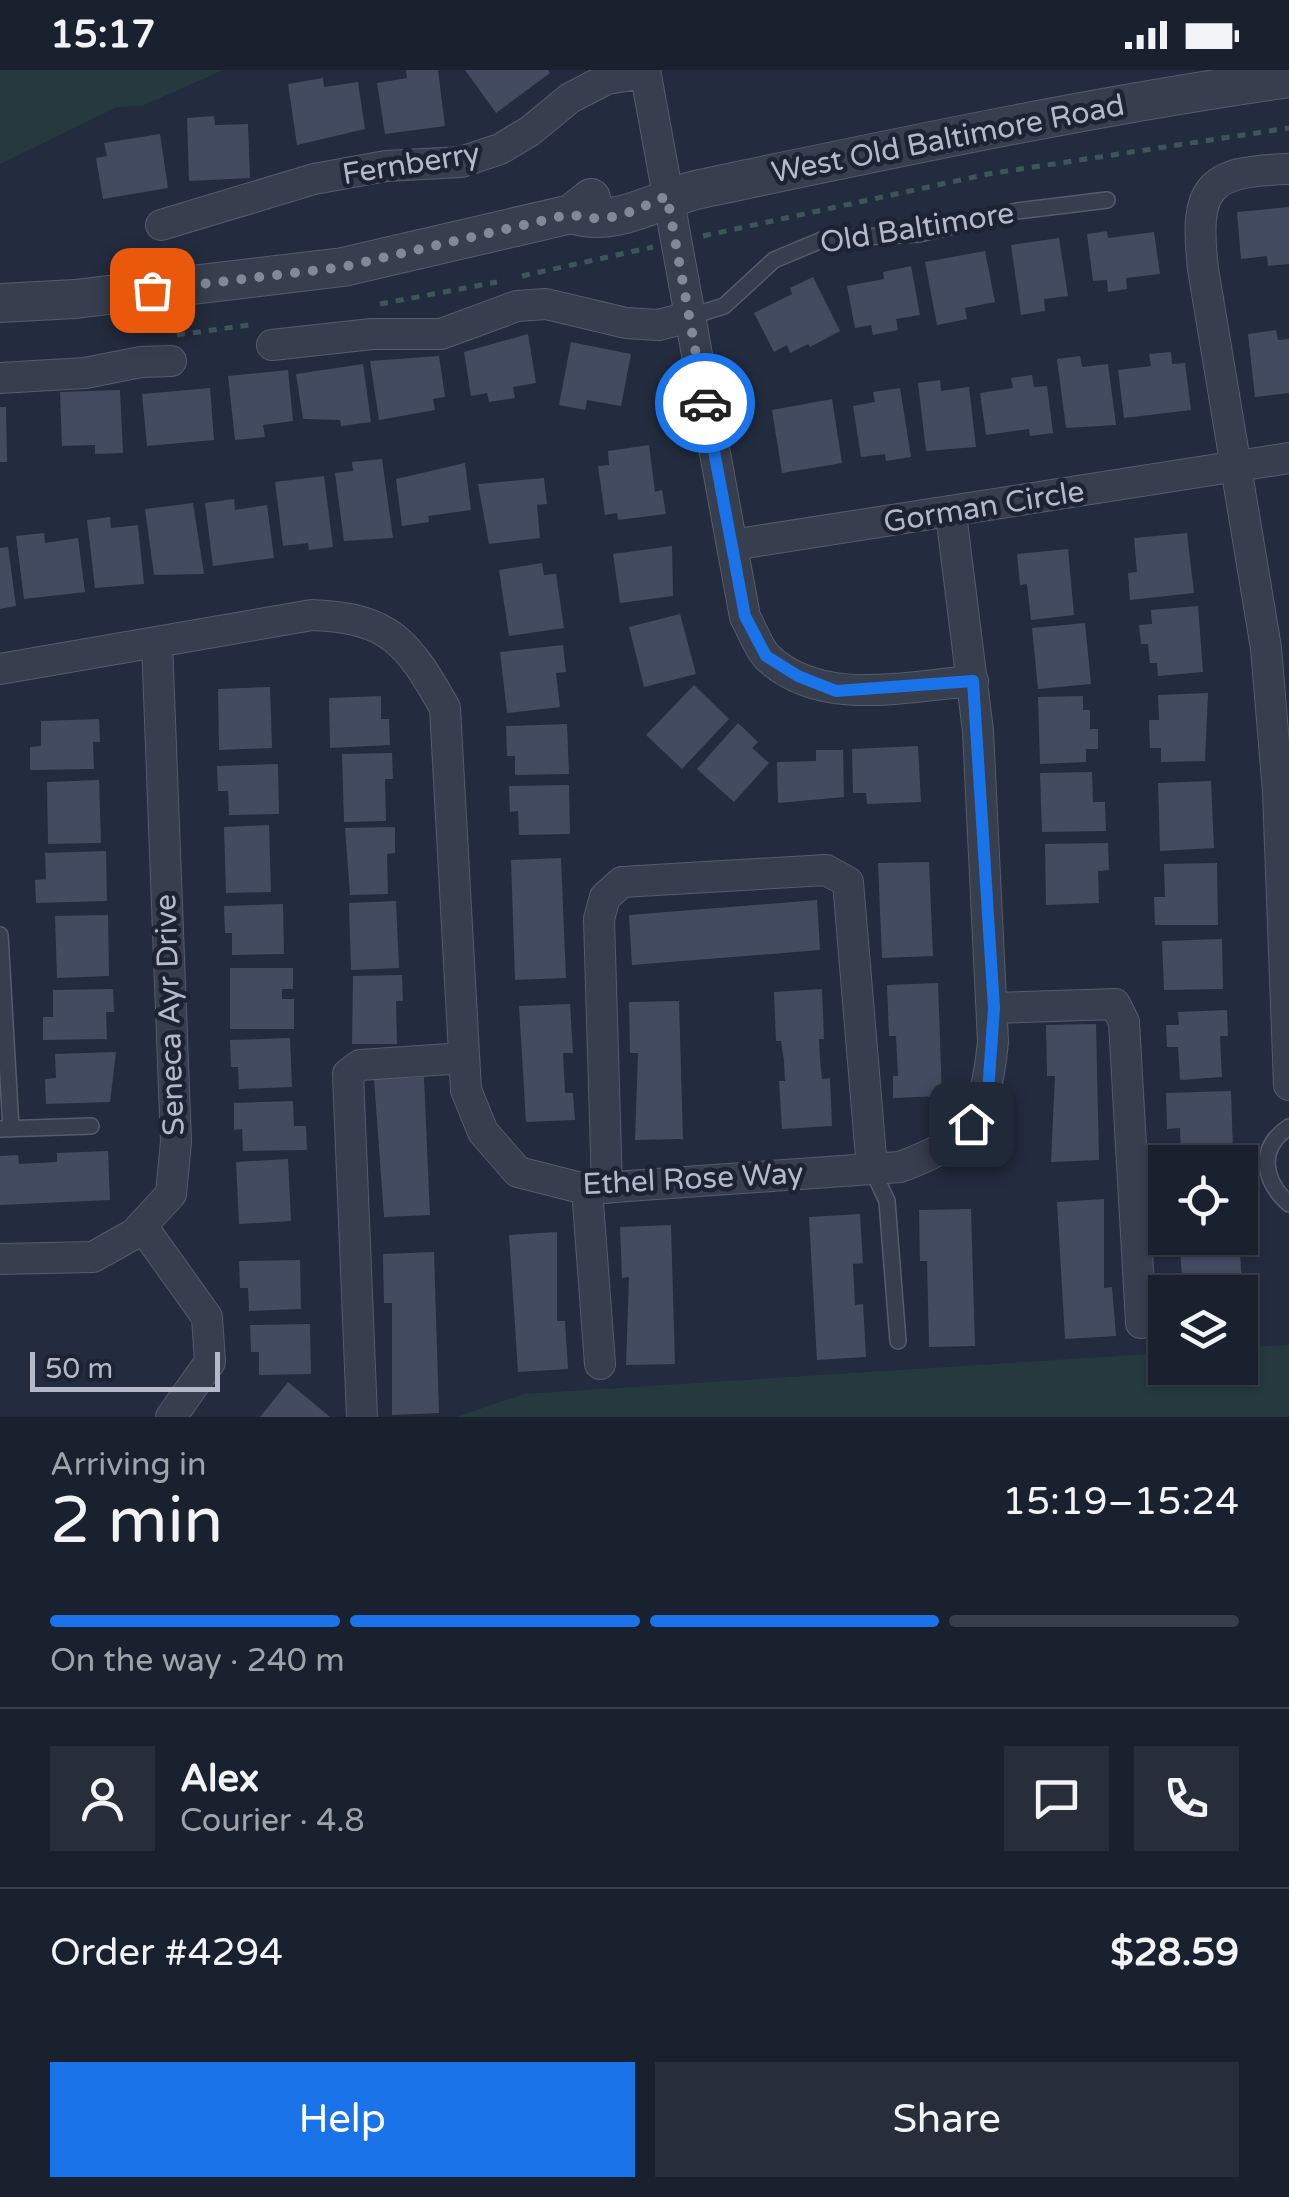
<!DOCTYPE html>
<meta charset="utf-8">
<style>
body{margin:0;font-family:"Varela Round",sans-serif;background:#272e3a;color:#f1f3f6;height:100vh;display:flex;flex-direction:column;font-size:38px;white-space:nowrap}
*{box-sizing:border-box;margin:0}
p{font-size:32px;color:#9fa3aa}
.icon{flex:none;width:55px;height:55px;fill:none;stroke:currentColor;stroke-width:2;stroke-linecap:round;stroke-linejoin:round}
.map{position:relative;height:1347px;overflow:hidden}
.sheet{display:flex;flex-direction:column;background:#1a212e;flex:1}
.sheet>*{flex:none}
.fabs{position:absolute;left:1148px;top:1075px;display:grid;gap:20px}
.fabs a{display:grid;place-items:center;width:110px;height:110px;border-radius:0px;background:#1a212e;box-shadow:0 2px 8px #0004,0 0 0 2px #383e4a;font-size:50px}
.scale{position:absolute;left:30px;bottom:25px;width:190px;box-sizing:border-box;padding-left:10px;border:5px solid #b3b9c9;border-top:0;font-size:28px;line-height:35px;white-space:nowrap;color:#b3b9c9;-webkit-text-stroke:8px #1c2333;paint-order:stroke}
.pin{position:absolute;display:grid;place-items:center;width:85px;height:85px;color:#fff;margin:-42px;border-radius:20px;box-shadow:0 5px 15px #0006}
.courier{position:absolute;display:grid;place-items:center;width:100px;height:100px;margin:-50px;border:8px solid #1a73e8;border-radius:50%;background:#fff;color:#222;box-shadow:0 2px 12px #0007}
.overview em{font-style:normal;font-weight:600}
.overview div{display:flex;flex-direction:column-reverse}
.overview{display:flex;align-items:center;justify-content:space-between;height:170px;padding:0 50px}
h1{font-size:65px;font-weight:600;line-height:75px}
.bar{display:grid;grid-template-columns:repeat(4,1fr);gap:15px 10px;align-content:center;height:120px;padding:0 50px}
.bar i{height:12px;border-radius:8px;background:#383e4a}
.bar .selected{background:#1a73e8}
.bar p{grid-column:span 4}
.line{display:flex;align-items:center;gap:25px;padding:0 50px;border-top:2px solid #383e4a}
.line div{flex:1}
.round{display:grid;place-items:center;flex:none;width:105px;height:105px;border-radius:0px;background:#272e3a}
.primary-button{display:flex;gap:20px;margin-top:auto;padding:20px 50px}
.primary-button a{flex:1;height:115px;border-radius:0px;background:#1a73e8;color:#fff;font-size:40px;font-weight:600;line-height:115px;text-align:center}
.primary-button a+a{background:#272e3a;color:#f1f3f6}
.status{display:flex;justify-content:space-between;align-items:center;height:70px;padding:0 50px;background:#1a212e;direction:ltr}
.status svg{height:28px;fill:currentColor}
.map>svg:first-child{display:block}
.green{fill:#25393f}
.building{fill:#424b60}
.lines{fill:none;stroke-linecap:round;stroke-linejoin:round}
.service-casing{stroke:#555c6c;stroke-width:18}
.minor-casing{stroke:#555c6c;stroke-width:32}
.tertiary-casing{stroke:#555c6c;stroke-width:40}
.path{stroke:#405559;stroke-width:5;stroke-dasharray:8 8;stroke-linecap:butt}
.service{stroke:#373e4e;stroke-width:15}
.minor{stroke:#373e4e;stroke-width:30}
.tertiary{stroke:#373e4e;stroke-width:38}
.done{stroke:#818898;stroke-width:10;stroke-dasharray:0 18}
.route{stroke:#1a73e8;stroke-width:12}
.labels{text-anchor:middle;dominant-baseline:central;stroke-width:9;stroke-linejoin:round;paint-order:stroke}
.street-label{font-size:30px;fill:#b3b9c9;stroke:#1c2333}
</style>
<div class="status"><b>15:17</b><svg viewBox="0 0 49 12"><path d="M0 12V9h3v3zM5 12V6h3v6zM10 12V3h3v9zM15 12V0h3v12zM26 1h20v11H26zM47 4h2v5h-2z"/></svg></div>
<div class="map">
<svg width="1289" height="1347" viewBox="0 0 1289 1347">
<rect width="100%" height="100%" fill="#232c3e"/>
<path class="green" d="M0,0H223L142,36L117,37L0,94Z
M1289,1275V1347H456L524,1324L1165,1283V1298H1240V1278Z"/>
<path class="building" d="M406,0H438L445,56L385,64L377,13L407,8Z
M465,0H548L550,3L496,43Z
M323,8L324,17L358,12L365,59L297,75L288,14Z
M214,46L215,55L248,54L250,108L189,111L187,48Z
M160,64L168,118L103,129L96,88L107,86L104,73Z
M1289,137V194L1268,196L1267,186L1241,189L1237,142Z
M1107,161L1108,168L1154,162L1160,204L1126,208L1127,219L1108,222L1107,210L1093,211L1087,164Z
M1059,168L1068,226L1044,229L1045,241L1021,245L1011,175Z
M985,181L995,232L965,238L967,249L937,255L925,192Z
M911,196L920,245L896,249L898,260L873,265L871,255L855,258L847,216L884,209L883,202Z
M813,207L840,261L810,277L808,274L790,283L787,275L774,282L754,243L792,224L790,218Z
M1276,260L1278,270L1289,269V323L1255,327L1248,264Z
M528,264L536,313L513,317L515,328L489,332L487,323L471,326L464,282Z
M571,272L631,284L621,336L587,330L585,340L559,335Z
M1171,282L1172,294L1185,293L1191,340L1124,348L1118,300L1151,296L1149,284Z
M439,286L445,327L433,329L435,340L379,350L370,291Z
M1080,286L1082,297L1108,294L1116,355L1066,358L1057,289Z
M363,294L371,352L341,356L340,350L303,349L296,304Z
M288,300L293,351L263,355L265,367L235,370L228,306Z
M1032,305L1034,317L1047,316L1053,363L1030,366L1029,359L986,365L980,323L1013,318L1011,308Z
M940,310L941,321L969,317L976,377L926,381L918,313Z
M210,318L214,370L147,376L142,324Z
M900,318L911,387L886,391L885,384L861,387L853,336L875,332L873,322Z
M120,320L123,383L95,384V375L62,376L60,322Z
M832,329L842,393L782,403L772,340Z
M0,337H6L7,392H0Z
M649,375L655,422L662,420L666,444L618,450L617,443L605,445L598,396L609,395L608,381Z
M382,389L393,468L344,471L335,403L353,401L352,392Z
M465,393L471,440L428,446L429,452L402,456L396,409Z
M324,406L333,477L309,480L308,473L283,476L275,412Z
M544,408L547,434L537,435L540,468L489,474L478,414Z
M234,429L235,440L267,435L274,488L213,496L205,433Z
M193,433L204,504L154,505L145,439Z
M110,447L111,458L138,455L144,514L95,518L87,450Z
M44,463L45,473L78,468L85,522L24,529L16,466Z
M1187,463L1194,523L1130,530L1128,503L1137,502L1134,468Z
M672,476L673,526L620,533L613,484Z
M8,477L16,536L0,539V478Z
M1068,479L1074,545L1031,550L1027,514L1020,515L1017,484Z
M542,493L544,505L556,504L564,558L509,566L499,500Z
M1198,536L1203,602L1158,606L1157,593H1150L1148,574H1141L1139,555L1152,554L1151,540Z
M680,544L696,604L644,617L629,557Z
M1085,553L1091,614L1038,619L1032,558Z
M563,575L566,602L556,603L560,637L507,643L500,582Z
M694,615L729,649L682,699L646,665Z
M270,617L272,678L219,680L218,619Z
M1208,623L1205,691L1161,692V678H1150L1149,650H1159L1158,625Z
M381,626V649H389L390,675L330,678L329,628Z
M1083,626V640H1090V659H1098V679H1086V692L1040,694L1038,627Z
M99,649L100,672H93L94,699L30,700V677L41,676V651Z
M738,653L758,672L752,678L769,693L734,732L697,699Z
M567,654L569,704L515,705V686H507L506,656Z
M918,676L921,732L867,734L866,723H853L852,679Z
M816,680H843L844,727L778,733L777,692L816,691Z
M392,683L393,709H385L386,751L344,752L342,684Z
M278,694L279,744L229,745L228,721H218L217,696Z
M1092,702L1093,732H1105L1106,761L1042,762L1040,703Z
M99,710L101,773L48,774L47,712Z
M1211,711L1214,778L1160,781L1158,713Z
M569,715L570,764L519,765L518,741L510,742L509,716Z
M269,755L271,822L226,823L224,757Z
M395,757V783L387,784L388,824L350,825L345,758Z
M1108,773L1109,800L1098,801L1099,833L1046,835L1045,774Z
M106,781L107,831L36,833L35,810L46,809L45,783Z
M561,788L566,908L515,910L511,790Z
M929,792L933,886L882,888L878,793Z
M1217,793L1218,855H1155L1154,827H1165L1164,794Z
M817,830L820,880L632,895L629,845Z
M396,831L399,898L351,900L349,833Z
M283,834L284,884L232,885V863H225L224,836Z
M108,845L109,906L57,908L55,846Z
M1222,869L1223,919L1164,920L1162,871Z
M230,898H293V919H282V929H294V959H230Z
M402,905L403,931H396L397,974H352L353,906Z
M938,913L942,1026L893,1028V1006H898L896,966H889L887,915Z
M113,919L114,942H106L107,969L43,970V947H53V920Z
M822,919L824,969H819L820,989L822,1009L830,1008L832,1056L782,1059L779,1011H785L784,991L781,971H776L774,922Z
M679,931L683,1069L635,1070L638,983H630L629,932Z
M570,934L573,983H563L565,1023H573L575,1050L526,1052L519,936Z
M1227,940L1228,966H1220L1222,1007L1180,1010L1178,977H1167L1166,955H1179L1178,942Z
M1096,954L1099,1090L1051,1092L1055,1006H1047L1046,955Z
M290,968L292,1017L239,1019L238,997H231L230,970Z
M116,982L110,1032L46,1034L45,1009L56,1008L55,984Z
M424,1007L430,1145L384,1147L374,1009Z
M1231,1021L1233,1081L1181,1083L1180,1058L1167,1059L1166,1023Z
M293,1031L294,1056H306L307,1080L243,1081L242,1059L234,1060V1033Z
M108,1081L110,1130L0,1135V1086L18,1085L19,1094L57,1092V1083Z
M288,1089L291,1151L239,1154L236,1092Z
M1104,1129V1218L1112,1217L1116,1266L1065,1269L1057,1132Z
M971,1139L975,1276L929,1277L927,1191H920L919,1140Z
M860,1144L863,1193L853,1194L855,1235L863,1234L866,1287L817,1290L809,1147Z
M671,1155L675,1294L626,1295L629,1207L622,1208L620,1157Z
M557,1162V1251H565L568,1299L518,1302L509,1165Z
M1240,1178L1242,1222H1172L1171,1207L1182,1206L1180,1180Z
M434,1182L439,1343L392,1345V1233H384L383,1184Z
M300,1190L301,1239L249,1241L248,1218H240L239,1191Z
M310,1254L311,1304L259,1305V1282H251L250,1255Z
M288,1312L330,1347H260Z"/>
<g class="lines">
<g class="service-casing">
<path id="service" d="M689,247L724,236L774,190L824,169L919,164L1017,141L1107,130
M0,865L11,1059
M1289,1057C1257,1078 1263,1111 1289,1134
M0,1059L91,1056
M872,1099L887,1131L898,1271"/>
</g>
<g class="minor-casing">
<path id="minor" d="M645,0L745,547C752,559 758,578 768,588C823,638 906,616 973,611
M1289,99C1206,101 1194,118 1203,199L1266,578L1278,722L1289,1015
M161,155L314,109L386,96L461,92L500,79L530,61L570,28L607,9L645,3
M272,275L372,264H441L517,236L546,234L626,253L659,255L689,247
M0,308L85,303L141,292L171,291
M732,475L1289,388
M0,599L312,545C391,548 408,573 445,638L466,1020L483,1062L518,1102L585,1119L900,1097C973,1070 985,1047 993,972L978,661L951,444
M994,938L1115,934L1124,952L1141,1253
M607,1118L599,849L605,827L622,812L826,800L848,812L872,1099
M587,1119L600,1294
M142,1156L207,1247L210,1292L171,1347
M0,1189L93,1187L134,1164L171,1124L176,1072L157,572
M362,1347L348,1004L360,995L464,988"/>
</g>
<g class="tertiary-casing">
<path id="tertiary" d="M571,144C616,159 656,129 700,119C896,78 1091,36 1289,8
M0,233L75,229L343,197L571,144L591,128"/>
</g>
<path class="path" d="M703,166L988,104L1289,58
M522,206L653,177
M380,234L497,212
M177,265L256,254"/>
<use href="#service" class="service"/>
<use href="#minor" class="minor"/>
<use href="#tertiary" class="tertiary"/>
</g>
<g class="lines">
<path class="done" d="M152,220L343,197L571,144C607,156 633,141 667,126L705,333"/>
<path class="route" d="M705,333L745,546L766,586L798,606L836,621L973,611L994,938L988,1022L971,1054"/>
</g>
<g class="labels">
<g class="street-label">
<text transform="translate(948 69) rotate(-11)">West Old Baltimore Road</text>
<text transform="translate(411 94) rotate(-9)">Fernberry</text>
<text transform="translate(917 158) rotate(-9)">Old Baltimore</text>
<text transform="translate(984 437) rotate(-9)">Gorman Circle</text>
<text transform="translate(170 945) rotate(-92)">Seneca Ayr Drive</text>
<text transform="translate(693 1109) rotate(-3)">Ethel Rose Way</text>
</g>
</g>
</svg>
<div class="fabs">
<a><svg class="icon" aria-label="locate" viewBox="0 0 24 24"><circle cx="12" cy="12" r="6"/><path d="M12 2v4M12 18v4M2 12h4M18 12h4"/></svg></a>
<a><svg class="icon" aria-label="layers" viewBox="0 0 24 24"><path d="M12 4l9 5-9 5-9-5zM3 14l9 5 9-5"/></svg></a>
</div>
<div class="scale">50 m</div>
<div class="pin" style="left:152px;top:220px;background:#ea580c"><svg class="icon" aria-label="bag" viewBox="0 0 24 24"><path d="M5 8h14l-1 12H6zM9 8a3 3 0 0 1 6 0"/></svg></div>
<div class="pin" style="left:971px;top:1054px;background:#1f2937"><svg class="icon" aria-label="home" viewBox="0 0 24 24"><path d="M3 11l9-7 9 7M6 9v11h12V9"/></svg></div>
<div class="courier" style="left:705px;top:333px"><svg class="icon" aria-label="car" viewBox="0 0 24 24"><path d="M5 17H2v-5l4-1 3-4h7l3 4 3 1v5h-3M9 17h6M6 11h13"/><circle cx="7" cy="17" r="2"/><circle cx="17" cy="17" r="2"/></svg></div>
</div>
<section class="sheet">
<div class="overview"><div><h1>2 min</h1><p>Arriving in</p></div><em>15:19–15:24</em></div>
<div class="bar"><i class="selected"></i><i class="selected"></i><i class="selected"></i><i></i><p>On the way · 240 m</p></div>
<div class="line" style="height:180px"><a class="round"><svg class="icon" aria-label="person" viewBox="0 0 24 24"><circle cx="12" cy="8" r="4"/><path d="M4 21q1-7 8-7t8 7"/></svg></a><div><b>Alex</b><p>Courier · 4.8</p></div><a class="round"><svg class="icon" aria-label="chat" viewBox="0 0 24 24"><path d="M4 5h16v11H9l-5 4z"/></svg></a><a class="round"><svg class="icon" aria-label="phone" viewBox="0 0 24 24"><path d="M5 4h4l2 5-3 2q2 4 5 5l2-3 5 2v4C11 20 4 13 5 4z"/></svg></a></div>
<div class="line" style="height:130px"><div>Order #4294</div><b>$28.59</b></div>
<div class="primary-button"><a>Help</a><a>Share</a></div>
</section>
